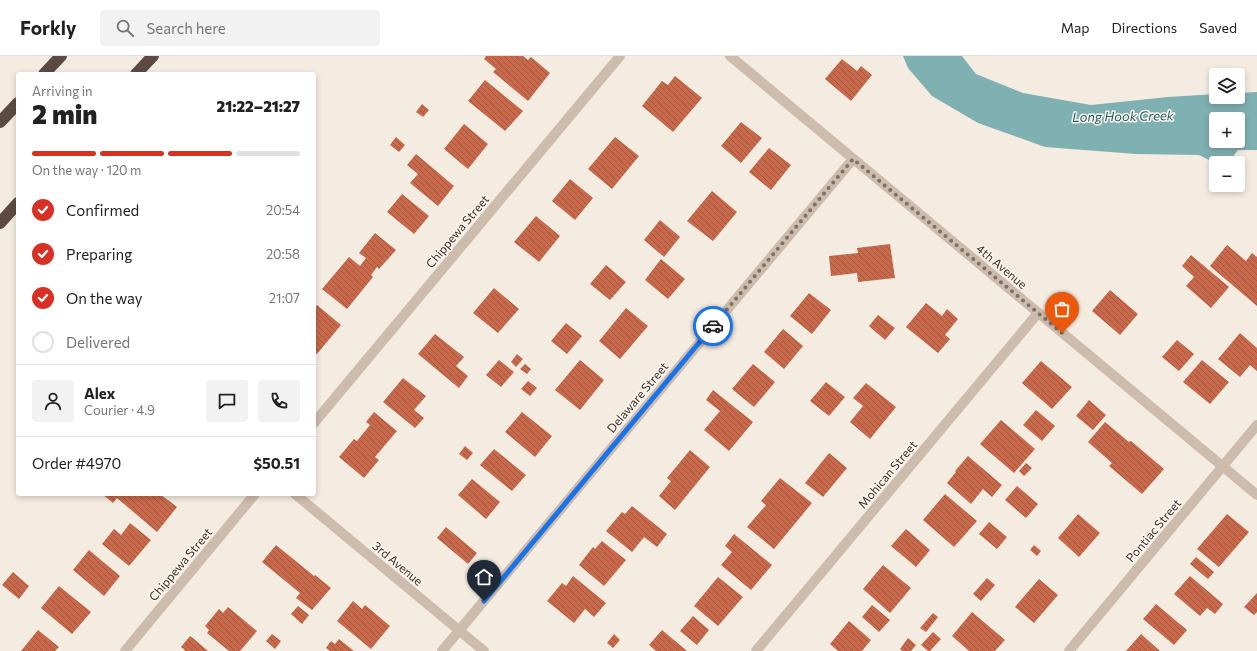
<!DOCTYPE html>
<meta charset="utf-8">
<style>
body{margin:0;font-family:Commissioner,sans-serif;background:#f2f2f2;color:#222;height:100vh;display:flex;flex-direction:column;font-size:15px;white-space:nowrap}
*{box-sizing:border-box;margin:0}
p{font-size:13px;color:#767676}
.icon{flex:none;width:22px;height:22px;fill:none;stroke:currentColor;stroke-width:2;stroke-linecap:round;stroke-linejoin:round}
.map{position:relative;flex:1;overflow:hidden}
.details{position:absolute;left:16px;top:16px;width:300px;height:424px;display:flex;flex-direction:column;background:#fff;border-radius:4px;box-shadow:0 2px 6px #0003}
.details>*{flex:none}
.fabs{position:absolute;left:1209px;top:12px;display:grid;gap:8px}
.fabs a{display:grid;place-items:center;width:36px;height:36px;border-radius:4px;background:#fff;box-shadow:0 2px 6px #0003;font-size:20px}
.pin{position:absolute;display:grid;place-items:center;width:34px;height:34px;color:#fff;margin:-41px -17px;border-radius:50% 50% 50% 0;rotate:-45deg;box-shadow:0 0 4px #0007}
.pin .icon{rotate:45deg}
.courier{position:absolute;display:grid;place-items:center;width:40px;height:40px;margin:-20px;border:3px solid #1a73e8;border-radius:50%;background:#fff;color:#222;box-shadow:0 1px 5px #0007}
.overview em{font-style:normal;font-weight:800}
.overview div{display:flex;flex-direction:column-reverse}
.overview{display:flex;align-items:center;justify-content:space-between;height:68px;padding:0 16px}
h1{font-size:26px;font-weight:800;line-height:30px}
.bar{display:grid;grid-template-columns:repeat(4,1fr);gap:6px 4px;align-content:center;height:48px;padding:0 16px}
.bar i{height:5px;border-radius:3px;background:#e0e0e0}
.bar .on{background:#d93025}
.bar p{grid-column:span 4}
.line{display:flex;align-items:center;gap:10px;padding:0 16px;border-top:1px solid #e0e0e0}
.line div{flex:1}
.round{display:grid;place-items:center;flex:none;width:42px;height:42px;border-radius:4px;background:#f2f2f2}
ol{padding:0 16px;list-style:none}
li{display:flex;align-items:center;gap:12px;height:44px}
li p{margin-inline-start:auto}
li .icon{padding:4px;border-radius:50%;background:#d93025;color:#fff;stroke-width:4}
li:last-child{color:#767676}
li i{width:22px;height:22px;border:2px solid #e0e0e0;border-radius:50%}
header{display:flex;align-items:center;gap:24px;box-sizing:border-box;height:56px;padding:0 20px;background:#fff;border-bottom:1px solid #e0e0e0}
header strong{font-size:19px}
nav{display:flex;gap:22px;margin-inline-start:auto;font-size:14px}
.search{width:280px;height:36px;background:#f2f2f2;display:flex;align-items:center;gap:10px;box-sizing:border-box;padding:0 14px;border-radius:4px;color:#767676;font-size:15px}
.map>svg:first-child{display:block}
.water{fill:#7fb0b2;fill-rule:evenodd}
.building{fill:url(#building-back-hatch)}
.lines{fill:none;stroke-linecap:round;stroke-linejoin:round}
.street{stroke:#cdbbac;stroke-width:10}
.highway{stroke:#5c4a42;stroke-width:12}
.done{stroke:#7c716b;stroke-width:4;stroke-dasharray:0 7.2}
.route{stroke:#1a73e8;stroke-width:5}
.labels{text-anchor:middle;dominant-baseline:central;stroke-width:3;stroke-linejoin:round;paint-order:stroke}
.street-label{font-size:12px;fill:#3b302b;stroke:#fbf5ee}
.water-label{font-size:13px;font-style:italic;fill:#1f5a5e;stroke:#fbf5ee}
</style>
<header>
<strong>Forkly</strong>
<div class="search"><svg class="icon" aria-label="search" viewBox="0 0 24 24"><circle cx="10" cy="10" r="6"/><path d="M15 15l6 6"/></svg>Search here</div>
<nav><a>Map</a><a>Directions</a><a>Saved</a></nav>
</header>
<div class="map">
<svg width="1257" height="595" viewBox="0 0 1257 595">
<defs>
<pattern id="building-back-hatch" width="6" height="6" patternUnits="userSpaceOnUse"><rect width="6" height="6" fill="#c8694b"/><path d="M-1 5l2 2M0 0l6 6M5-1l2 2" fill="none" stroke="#a4573f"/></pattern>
</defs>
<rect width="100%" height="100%" fill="#f4ebe1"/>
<path class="water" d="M903,0H962L976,18L1023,37L1091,49L1168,41L1216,38V41H1238V37L1257,36V94H1238L1228,107H1215L1199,99L1136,98L1045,91L978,67L932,40L908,12ZM1216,63H1238V85H1216Z"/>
<path class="building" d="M486,0H523L528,4L531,1L550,17L528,45L493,16L496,13L484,3Z
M842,3L857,15L861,10L872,19L851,45L825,23Z
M675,20L702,42L673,76L642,50L662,25L668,29Z
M485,24L523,55L505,75L468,45Z
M422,48L429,54L423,61L416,56Z
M741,66L762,82L741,107L721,90Z
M464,68L488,88L468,113L444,93Z
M396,81L405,89L399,96L390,89Z
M615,81L639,100L612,133L588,113Z
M769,92L791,109L771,134L749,116Z
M416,98L454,130L438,150L410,127L418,118L407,109Z
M570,123L593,142L575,164L552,145Z
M712,135L737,156L713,185L687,165Z
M402,138L429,160L414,178L387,156Z
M536,160L560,180L539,206L514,186Z
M660,164L680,181L664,201L644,184Z
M375,177L396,194L379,213L377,211L371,219L373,221L347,253L322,233L349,201L360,210L366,202L359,197Z
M890,188L895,222L858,226L857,217L831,220L829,200L858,197L857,192Z
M1227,189L1246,205L1252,197L1257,201V250L1210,210Z
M1191,199L1229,231L1211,252L1186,230L1194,221L1182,210Z
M661,203L685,223L668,243L645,224Z
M606,209L626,226L610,244L590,228Z
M494,232L519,253L498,277L473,257Z
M1110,234L1138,258L1120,279L1092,255Z
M809,237L831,254L812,278L790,260Z
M926,247L942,260L947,253L958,263L945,279L950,283L938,297L906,271Z
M317,249L341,269L317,298L314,296V252Z
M626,252L648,270L620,303L599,285Z
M878,259L895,272L885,284L869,270Z
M566,267L582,280L567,298L551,285Z
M783,273L803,290L784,313L764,296Z
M1240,277L1257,292V315L1250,309L1240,321L1218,303Z
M435,278L464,301L456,310L468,320L459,332L418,298Z
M1177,284L1194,298L1179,315L1162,301Z
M517,298L523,303L516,311L511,306Z
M499,304L514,316L501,331L486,319Z
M580,304L604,324L580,354L555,334Z
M1202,304L1229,326L1210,348L1183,326Z
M1041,305L1072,331L1052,353L1022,327Z
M525,308L531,313L527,318L520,313Z
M753,308L775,326L754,351L732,333Z
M403,322L426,340L414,354L424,362L415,372L383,346Z
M528,325L537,332L530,340L521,333Z
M826,326L845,341L829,360L810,345Z
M866,327L896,351L870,383L850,366L863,350L853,342Z
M713,334L753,366L729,395L704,374L720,355L706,344Z
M1089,344L1106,359L1093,374L1076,360Z
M1036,354L1055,370L1042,385L1023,369Z
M374,356L397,375L375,401L379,404L364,422L339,401L354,383L357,385L370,369L366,366Z
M522,356L552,380L535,401L505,376Z
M1001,364L1035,393L1014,417L980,388Z
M1105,366L1129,386L1131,385L1164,413L1142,438L1109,410L1112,407L1088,386Z
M465,390L473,397L467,404L459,398Z
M494,393L526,419L512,435L480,409Z
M690,394L710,411L675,454L659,440L671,425L667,422Z
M829,397L847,412L823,441L805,427Z
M968,400L1002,429L992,441L983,433L971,448L947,427L956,416L955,415Z
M1026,407L1032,412L1024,420L1019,415Z
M780,422L812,447L774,493L747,471L766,449L761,445Z
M472,423L500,446L486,463L458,439Z
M1017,430L1038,448L1026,462L1005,444Z
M102,438H160L177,451L157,476L117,442L113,447Z
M945,438L977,465L954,491L923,464Z
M632,450L667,478L657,491L644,481L632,496L606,475L622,456L625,458Z
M1078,458L1100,477L1079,501L1058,482Z
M1227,458L1249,476L1219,511L1197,493Z
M989,466L1007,481L997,493L979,478Z
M130,467L151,484L129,510L102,488L114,473L121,479Z
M446,471L477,497L468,508L437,482Z
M906,473L930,494L916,511L891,490Z
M734,478L772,509L751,534L721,509L732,496L725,490Z
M602,485L626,504L604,530L579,509L593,491L595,493Z
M276,489L314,520L315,519L331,532L312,554L296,542L300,537L262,506Z
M1034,489L1041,495L1037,500L1030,494Z
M89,494L120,520L104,540L73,514Z
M1196,501L1214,516L1208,523L1190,508Z
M883,509L911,532L890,557L863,533Z
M13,516L29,530L19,543L2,529Z
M573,520L606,547L594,561L585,553L574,567L547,545L562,527L566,530Z
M1190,520L1223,548L1215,558L1207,552L1200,560L1174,538Z
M718,521L743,541L718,570L694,550Z
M987,522L995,529L981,545L973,538Z
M1039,523L1058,539L1034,567L1015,551Z
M59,530L91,556L72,578L41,552Z
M1257,537V556L1254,559L1244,551Z
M353,545L362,553L365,549L390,570L371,593L337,565Z
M1156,548L1187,574L1174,589L1143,563Z
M872,549L890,564L879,576L862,561Z
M298,550L309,559L302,568L291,558Z
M228,551L257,575L240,595H229L207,577L209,574L205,570L219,553L223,557Z
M972,556L1005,584L995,595H969L952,580Z
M933,557L938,561L926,576L920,572Z
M693,560L709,574L697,589L680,575Z
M849,565L871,584L862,595H838L830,588Z
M38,574L59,591L55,595H21Z
M662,574L687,595H656L649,589Z
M933,576L941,583L930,595H928L921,589Z
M272,578L281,585L275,593L266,585Z
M614,578L620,584L613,592L607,587Z
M1141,578L1160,595H1126Z
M190,580L194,583L208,595H184L185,594L181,591Z
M908,582L916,589L911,595H902L900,593Z
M339,583L354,595H330L326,592L331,585L335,588Z"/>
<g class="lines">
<path class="street" d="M730,0L1257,439
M314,367L620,0
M295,438L484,595
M125,595L255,438
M442,595L853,103
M756,595L1038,257
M1069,595L1257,369"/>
<path class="highway" d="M44,18L61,0
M136,18L153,0
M0,66L18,47
M0,167L18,147"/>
</g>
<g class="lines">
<path class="done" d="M713,270L853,103L1062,277"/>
<path class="route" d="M484,545L713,270"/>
</g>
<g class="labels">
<g class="street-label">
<text transform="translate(457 175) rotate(-50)">Chippewa Street</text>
<text transform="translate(1002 210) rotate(40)">4th Avenue</text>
<text transform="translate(637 341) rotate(-50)">Delaware Street</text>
<text transform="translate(887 418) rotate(-50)">Mohican Street</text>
<text transform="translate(1153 474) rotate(-50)">Pontiac Street</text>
<text transform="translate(398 507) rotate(40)">3rd Avenue</text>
<text transform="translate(180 508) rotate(-50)">Chippewa Street</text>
</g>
<g class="water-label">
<text transform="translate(1123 60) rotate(-1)">Long Hook Creek</text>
</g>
</g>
</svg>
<div class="fabs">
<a><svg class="icon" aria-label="layers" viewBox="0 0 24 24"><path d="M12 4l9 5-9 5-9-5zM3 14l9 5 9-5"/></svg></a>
<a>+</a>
<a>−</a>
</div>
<div class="pin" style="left:1062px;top:277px;background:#ea580c"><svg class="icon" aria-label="bag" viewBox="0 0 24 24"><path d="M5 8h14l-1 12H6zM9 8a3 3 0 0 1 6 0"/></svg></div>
<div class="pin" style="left:484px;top:545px;background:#1f2937"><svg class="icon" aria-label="home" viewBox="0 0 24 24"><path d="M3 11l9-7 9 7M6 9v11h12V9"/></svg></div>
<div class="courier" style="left:713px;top:270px"><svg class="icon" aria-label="car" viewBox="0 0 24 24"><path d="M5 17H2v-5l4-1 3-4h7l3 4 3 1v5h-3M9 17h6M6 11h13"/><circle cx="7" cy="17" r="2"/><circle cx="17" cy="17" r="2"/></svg></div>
<section class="details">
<div class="overview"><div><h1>2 min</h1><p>Arriving in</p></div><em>21:22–21:27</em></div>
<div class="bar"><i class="on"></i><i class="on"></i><i class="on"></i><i></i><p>On the way · 120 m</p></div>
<ol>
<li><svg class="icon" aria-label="check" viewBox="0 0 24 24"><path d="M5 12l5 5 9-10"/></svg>Confirmed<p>20:54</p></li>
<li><svg class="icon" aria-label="check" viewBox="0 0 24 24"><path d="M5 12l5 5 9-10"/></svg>Preparing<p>20:58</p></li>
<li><svg class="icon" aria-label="check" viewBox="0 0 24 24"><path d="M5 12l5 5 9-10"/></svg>On the way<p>21:07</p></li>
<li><i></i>Delivered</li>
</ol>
<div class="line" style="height:72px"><a class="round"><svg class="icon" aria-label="person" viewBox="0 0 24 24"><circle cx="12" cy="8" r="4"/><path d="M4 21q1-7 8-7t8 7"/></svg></a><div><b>Alex</b><p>Courier · 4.9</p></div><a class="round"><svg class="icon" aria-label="chat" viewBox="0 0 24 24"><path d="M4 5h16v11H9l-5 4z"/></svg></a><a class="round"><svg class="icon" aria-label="phone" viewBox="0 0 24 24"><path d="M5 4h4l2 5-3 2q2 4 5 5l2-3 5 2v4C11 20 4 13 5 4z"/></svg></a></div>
<div class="line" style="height:52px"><div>Order #4970</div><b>$50.51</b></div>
</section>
</div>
